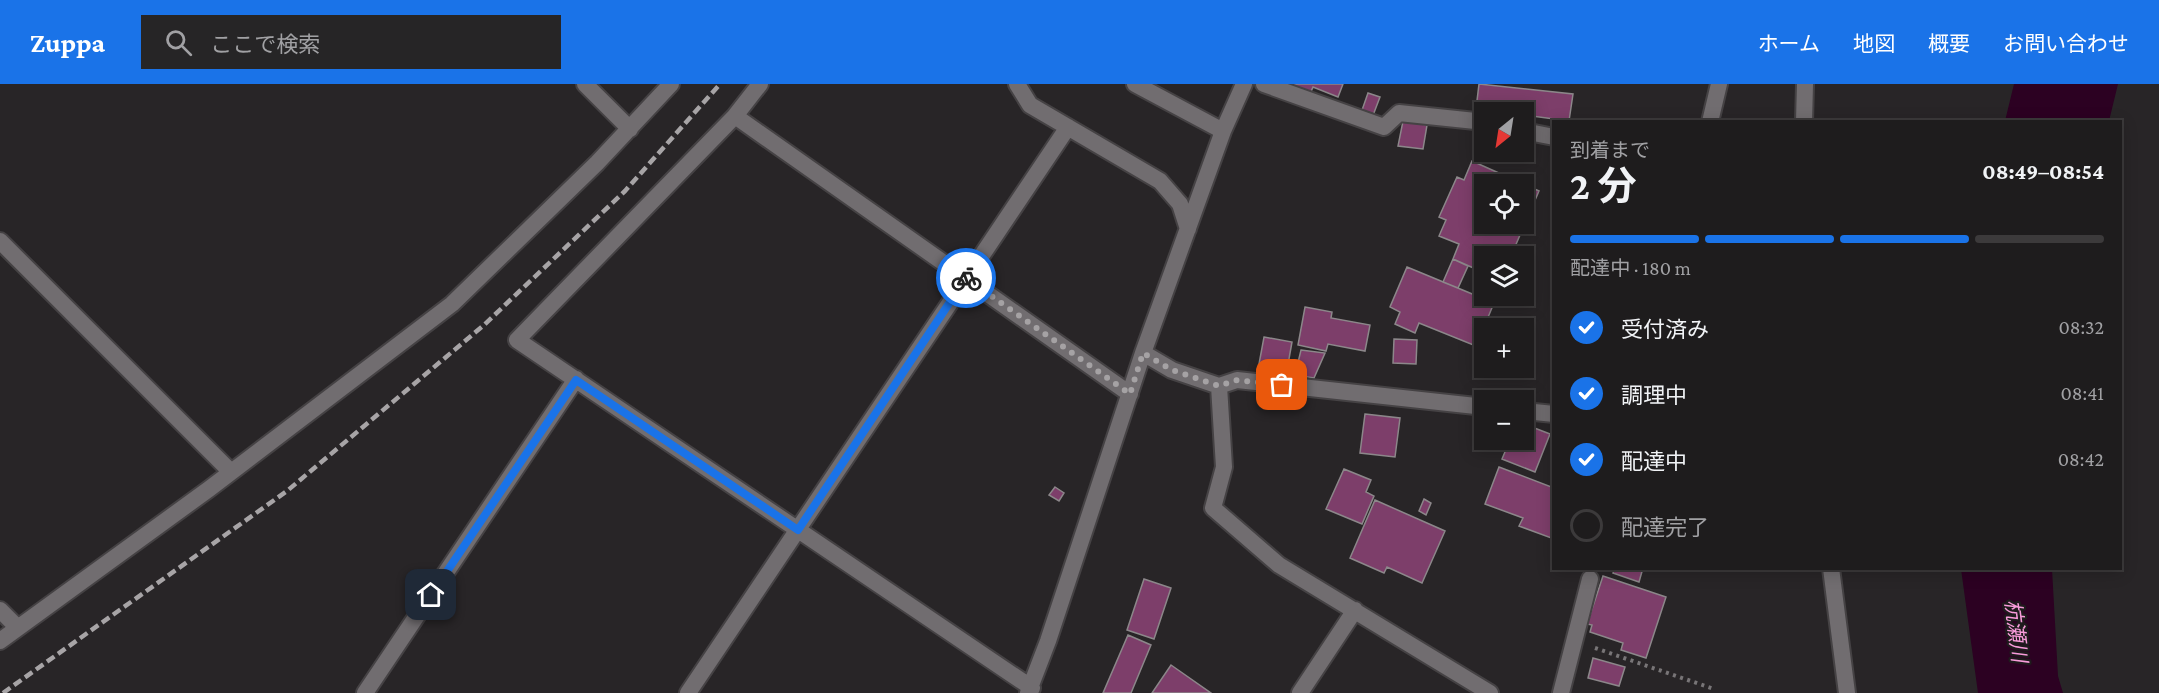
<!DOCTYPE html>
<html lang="ja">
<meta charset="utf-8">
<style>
body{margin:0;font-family:"Crimson Pro","Noto Sans JP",serif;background:#262526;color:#f1f3f6;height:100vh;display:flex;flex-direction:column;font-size:22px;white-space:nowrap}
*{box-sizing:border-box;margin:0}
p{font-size:20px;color:#a1a1a4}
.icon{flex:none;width:33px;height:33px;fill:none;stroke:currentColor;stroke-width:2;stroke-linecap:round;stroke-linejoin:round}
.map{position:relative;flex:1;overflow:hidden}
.details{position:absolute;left:1552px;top:36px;width:570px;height:450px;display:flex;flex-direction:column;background:#1e1c1d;border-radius:0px;box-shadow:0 3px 15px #0003,0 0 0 2px #3c3a3b}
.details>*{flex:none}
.needle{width:39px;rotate:210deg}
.tools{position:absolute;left:1474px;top:18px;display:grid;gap:12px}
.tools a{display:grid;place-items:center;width:60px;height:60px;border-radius:0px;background:#1e1c1d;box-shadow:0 3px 15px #0003,0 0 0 2px #3c3a3b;font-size:30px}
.pin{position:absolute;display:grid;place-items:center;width:51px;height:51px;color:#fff;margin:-26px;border-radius:12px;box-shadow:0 3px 9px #0006}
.courier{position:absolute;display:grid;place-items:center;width:60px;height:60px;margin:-30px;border:4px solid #1a73e8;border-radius:50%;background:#fff;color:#222;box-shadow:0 2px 8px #0007}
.head em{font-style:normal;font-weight:700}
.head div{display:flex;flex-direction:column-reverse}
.head{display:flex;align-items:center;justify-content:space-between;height:102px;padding:0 18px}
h1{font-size:39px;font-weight:700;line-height:45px}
.bar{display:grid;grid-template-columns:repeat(4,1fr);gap:9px 6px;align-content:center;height:72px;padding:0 18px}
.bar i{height:8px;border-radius:4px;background:#3c3a3b}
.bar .on{background:#1a73e8}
.bar p{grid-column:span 4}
ol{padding:0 18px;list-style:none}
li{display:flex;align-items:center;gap:18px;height:66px}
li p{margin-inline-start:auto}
li .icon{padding:6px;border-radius:50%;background:#1a73e8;color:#fff;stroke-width:4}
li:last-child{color:#a1a1a4}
li i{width:33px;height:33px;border:3px solid #3c3a3b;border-radius:50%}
header{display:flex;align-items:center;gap:36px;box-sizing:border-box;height:84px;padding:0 30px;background:#1a73e8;color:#fff}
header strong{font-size:28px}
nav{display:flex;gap:33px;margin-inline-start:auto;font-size:21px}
.search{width:420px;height:54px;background:#262526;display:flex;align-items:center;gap:15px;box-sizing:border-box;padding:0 21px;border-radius:0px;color:#a1a1a4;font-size:22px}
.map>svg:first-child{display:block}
.water{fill:#2c0122}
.building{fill:#7d3e6a;stroke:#8c878a;stroke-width:1.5;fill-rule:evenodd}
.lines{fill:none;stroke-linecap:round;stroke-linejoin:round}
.minor-casing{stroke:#454244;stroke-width:20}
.path{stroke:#787577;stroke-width:4;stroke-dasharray:3 4.5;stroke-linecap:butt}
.minor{stroke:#716d70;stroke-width:16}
.rail{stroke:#a7a4a6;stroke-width:4.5;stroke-dasharray:9 4.5;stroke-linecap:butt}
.done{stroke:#a5a2a4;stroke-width:6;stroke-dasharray:0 10.8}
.route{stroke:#1a73e8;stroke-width:8}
.labels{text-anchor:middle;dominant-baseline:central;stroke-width:4.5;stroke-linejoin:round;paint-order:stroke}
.water-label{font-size:21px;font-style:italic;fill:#f89bda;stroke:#1f1b1d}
</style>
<header>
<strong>Zuppa</strong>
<div class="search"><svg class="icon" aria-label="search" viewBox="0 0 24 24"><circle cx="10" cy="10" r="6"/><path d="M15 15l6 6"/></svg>ここで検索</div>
<nav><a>ホーム</a><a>地図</a><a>概要</a><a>お問い合わせ</a></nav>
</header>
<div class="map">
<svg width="2159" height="609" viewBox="0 0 2159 609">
<rect width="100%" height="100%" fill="#282527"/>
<path class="water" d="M2014,0H2118L2109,37H2005Z
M1961,485H2052L2058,592L2063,609H1978Z"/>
<path class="building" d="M1286,0H1343L1338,13L1313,3L1310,10Z
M1479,0L1573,10L1569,37L1524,31V28L1476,25Z
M1368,9L1380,13L1372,34L1361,29Z
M1403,37L1427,41L1423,65L1398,62Z
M1472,77L1539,107L1511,172H1485V189L1453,175L1459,160L1439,152L1446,136L1439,133L1457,93L1464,96ZM1485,100H1524V140H1485Z
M1453,175L1468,182L1458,204L1443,198Z
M1407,183L1494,219L1476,262L1419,239L1415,249L1395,240L1400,228L1390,223Z
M1305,223L1332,228L1331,234L1370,241L1365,267L1328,260L1326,267L1298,261Z
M1264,253L1292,258L1287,286L1259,280Z
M1394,255L1417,256L1416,280L1393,279Z
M1301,266L1325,269L1314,294L1295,291Z
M1365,330L1400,334L1395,373L1360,369Z
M1524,340L1550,350L1535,388L1502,375L1510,356H1524Z
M1499,383L1554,404V455L1519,442L1523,434L1485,420Z
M1344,385L1371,396L1366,408L1374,412L1362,440L1326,425Z
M1055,403L1064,409L1059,417L1049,411Z
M1424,415L1431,419L1426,431L1419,427Z
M1375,416L1445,447L1422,499L1387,483L1384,489L1350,474Z
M1615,484H1643L1639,498L1613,489Z
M1603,492L1666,513L1646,574L1621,566L1623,559L1590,548L1592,541L1587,540Z
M1144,495L1171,504L1154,555L1127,546Z
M1128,551L1151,561L1131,609H1103Z
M1593,574L1625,583L1619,602L1588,594Z
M1171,581L1211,609H1152Z"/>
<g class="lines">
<g class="minor-casing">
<path id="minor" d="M585,0L630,45
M1017,0L1030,21L1160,97L1180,120L1188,145
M1135,0L1223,47
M1264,0L1384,43L1399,29L1485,38
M735,32L760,0
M1710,38L1719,0
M1804,38L1805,0
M1524,47L1554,53
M0,157L231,388
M1143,269L1172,286L1219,302
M1485,323L1237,296L1219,302L1224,383L1213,424L1279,481L1490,609
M1524,327L1554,330
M1831,484L1847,609
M0,526L18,544
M0,557L209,405L452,220L597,79L671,0
M1032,604L517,256L735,32L1130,310
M365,609L576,295
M688,609L1068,43
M1028,609L1048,557L1143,269L1223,47L1244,0
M1300,609L1355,526
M1561,609L1590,495"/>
</g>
<path class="path" d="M1595,564L1714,605"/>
<use href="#minor" class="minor"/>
<path class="rail" d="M3,609L287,407L484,241L625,107L720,0"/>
</g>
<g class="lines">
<path class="done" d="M966,194L1130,310L1143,269L1172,286L1219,302L1237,296L1282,301"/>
<path class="route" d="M431,511L576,296L798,446L966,194"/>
</g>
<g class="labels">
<g class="water-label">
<text transform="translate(2016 547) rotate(83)">杭瀬川</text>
</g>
</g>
</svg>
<div class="tools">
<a><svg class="needle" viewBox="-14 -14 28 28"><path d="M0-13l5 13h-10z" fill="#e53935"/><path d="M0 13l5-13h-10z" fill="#a1a1a4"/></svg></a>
<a><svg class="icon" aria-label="locate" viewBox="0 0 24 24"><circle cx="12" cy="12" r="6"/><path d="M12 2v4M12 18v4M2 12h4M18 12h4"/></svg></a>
<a><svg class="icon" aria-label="layers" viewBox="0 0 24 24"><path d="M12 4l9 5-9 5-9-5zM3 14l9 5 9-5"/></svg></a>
<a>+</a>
<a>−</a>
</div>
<div class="pin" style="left:1282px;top:301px;background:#ea580c"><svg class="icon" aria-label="bag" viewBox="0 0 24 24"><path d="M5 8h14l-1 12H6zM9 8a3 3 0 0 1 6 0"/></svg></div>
<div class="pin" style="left:431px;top:511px;background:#1f2937"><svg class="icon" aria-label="home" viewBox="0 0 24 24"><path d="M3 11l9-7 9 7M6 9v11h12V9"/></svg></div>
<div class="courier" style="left:966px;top:194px"><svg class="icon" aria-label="bike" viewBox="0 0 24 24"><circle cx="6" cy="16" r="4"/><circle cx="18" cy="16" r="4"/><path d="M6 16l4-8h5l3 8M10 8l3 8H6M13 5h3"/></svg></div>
<section class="details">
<div class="head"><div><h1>2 分</h1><p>到着まで</p></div><em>08:49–08:54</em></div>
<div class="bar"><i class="on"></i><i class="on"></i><i class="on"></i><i></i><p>配達中 · 180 m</p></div>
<ol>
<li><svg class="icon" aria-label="check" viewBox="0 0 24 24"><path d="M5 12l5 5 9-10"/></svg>受付済み<p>08:32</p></li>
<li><svg class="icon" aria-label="check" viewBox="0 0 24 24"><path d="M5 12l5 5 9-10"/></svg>調理中<p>08:41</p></li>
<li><svg class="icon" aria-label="check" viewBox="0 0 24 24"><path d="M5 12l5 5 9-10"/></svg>配達中<p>08:42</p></li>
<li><i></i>配達完了</li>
</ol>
</section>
</div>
